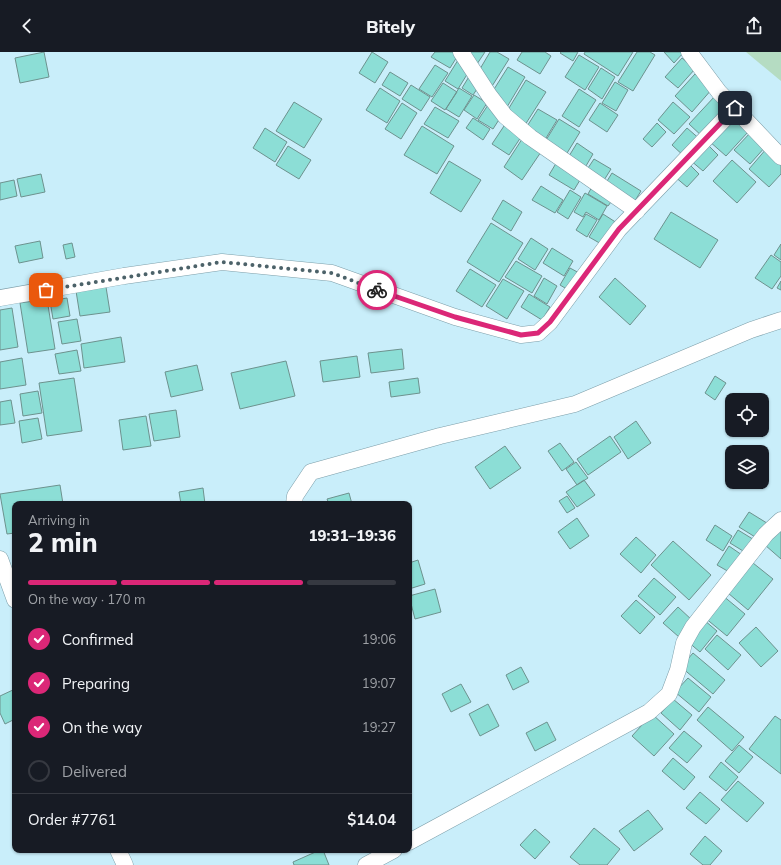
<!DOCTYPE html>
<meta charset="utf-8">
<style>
body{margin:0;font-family:Mulish,sans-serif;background:#20242c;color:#f1f3f6;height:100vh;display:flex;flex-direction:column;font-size:15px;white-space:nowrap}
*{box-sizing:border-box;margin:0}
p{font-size:13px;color:#9ea1a6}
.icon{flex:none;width:22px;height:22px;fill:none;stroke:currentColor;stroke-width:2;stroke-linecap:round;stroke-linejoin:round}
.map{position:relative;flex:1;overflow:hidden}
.drawer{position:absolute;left:12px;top:449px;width:400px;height:352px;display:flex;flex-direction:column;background:#171b24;border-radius:8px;box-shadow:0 1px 3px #0004}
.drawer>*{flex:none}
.controls{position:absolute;left:725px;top:341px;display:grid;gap:8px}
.controls a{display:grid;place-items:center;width:44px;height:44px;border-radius:8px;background:#171b24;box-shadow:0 1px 3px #0004;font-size:20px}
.pin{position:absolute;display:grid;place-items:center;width:34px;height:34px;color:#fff;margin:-17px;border-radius:8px;box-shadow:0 2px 6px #0006}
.courier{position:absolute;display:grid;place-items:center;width:40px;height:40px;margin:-20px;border:3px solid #db2777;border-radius:50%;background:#fff;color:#222;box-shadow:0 1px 5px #0007}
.headline em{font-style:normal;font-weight:800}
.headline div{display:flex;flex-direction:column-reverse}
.headline{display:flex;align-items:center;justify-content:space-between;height:68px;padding:0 16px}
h1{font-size:26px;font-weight:800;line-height:30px}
.bar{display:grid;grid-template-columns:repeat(4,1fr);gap:6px 4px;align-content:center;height:48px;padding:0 16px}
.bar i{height:5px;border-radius:3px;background:#363941}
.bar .current{background:#db2777}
.bar p{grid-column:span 4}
.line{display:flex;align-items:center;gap:10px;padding:0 16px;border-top:1px solid #363941}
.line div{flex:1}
ol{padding:0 16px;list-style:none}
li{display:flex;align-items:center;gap:12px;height:44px}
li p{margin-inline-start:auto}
li .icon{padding:4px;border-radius:50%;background:#db2777;color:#fff;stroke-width:4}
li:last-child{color:#9ea1a6}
li i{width:22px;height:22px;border:2px solid #363941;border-radius:50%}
header{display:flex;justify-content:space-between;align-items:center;height:52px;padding:0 16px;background:#171b24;font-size:18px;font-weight:800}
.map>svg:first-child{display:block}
.green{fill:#b5dcc2}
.building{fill:#8cded6;stroke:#6d928e}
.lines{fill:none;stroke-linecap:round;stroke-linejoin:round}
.street-casing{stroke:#7c9ea9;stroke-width:17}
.street{stroke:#fff;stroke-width:16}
.done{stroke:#4c6269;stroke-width:4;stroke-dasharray:0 7.2}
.route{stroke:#db2777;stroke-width:5}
</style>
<header><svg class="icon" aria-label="back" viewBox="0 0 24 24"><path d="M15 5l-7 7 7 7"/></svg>Bitely<svg class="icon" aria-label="share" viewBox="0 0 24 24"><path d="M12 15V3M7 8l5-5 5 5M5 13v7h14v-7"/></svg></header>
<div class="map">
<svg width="781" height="813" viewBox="0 0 781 813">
<rect width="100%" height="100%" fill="#c9eefa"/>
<path class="green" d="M746,0H781V29Z"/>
<path class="building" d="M44,0L49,25L20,31L15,6Z
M372,0L388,10L375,31L359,21Z
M435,0H460L450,16L431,5Z
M466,0H485L477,12Z
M490,0H497L509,7L489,39L477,22Z
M522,0H545L551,4L540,22L517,8Z
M561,0H578L573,9L560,1Z
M585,0H633L618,24L584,2Z
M637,0H650L655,3L633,39L618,30Z
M664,0H684L674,11Z
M579,3L599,15L585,38L565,25Z
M682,6L695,17L678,36L665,25Z
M458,8L471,16L458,37L445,29Z
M435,13L448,21L432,45L419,37Z
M508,15L525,25L504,60L491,42Z
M601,16L615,25L602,47L588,37Z
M390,20L408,31L400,44L382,33Z
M695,22L712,37L692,60L675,44Z
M470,23L481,31L473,43L462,36Z
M526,28L546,40L525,73L506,61Z
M615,30L628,38L616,59L602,51Z
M443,31L457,40L445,58L431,49Z
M411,33L430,45L421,59L402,47Z
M380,36L400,49L387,71L366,58Z
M459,36L472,44L459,65L446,57Z
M579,37L596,48L579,75L562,64Z
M474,43L487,51L477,67L464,58Z
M715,44L730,57L704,86L689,72Z
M294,50L322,67L304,96L276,79Z
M673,50L690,65L674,82L658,68Z
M402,51L417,61L401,87L385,77Z
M600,51L618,63L607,80L589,68Z
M488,53L502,63L493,77L478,68Z
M435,55L459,69L448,86L424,72Z
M538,57L557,68L543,91L524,79Z
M731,65L748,80L726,104L709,89Z
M473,66L490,77L483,88L466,76Z
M559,67L580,80L564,106L543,93Z
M506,71L523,82L509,103L492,92Z
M657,71L666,80L652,95L643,87Z
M422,74L454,94L437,122L404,103Z
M265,76L287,90L275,110L253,96Z
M687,76L702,89L686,106L672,93Z
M751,80L766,94L750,112L734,98Z
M524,84L543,97L522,128L504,115Z
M577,91L593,102L583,119L566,109Z
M706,91L718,103L703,119L690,108Z
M288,94L311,108L299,127L276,113Z
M767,96L781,109V122L769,135L749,117Z
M594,107L611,117L601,133L584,122Z
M558,108L583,123L574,138L549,123Z
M732,108L756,130L737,151L713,129Z
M449,109L481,128L461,160L430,141Z
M687,110L699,122L687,135L674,124Z
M612,121L641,139L633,152L604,134Z
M41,122L45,140L21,145L17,127Z
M14,128L17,144L0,148V131Z
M593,133L614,146L608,154L588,142Z
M541,134L563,148L555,161L532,148Z
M570,138L581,145L568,167L557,160Z
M585,141L607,154L599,168L586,160L583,165L574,160Z
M503,148L522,160L511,179L492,167Z
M671,160L718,188L700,216L654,187Z
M586,162L597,168L587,185L576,178Z
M603,162L617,171L603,193L589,185Z
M491,171L523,191L499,230L467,210Z
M531,186L548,197L535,218L518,207Z
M40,189L43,206L19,211L15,194Z
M72,191L75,205L66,207L63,193Z
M781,192V208L774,203Z
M552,196L573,209L564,224L543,211Z
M771,203L781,210V224L772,237L755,226Z
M516,209L542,224L532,241L505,225Z
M570,216L581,222L570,239L560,233Z
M470,217L496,233L482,255L456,239Z
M544,226L557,234L547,252L534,244Z
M615,226L646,254L630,273L599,245Z
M503,227L524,239L507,267L486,254Z
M781,229V238L777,236Z
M106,235L110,260L80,264L76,239Z
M529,242L550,255L542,268L521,255Z
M67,246L70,264L53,267L50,249Z
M47,247L55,297L28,301L20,251Z
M12,256L18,295L0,298V258Z
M77,267L81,289L62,292L58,270Z
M121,285L125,310L84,316L81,292Z
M402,297L404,317L371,321L368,301Z
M77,298L81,319L59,322L55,302Z
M357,304L360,325L323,330L320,309Z
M22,306L26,333L0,337V310Z
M286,309L295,344L240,357L231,321Z
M197,313L203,338L171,345L165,320Z
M715,324L726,331L715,348L705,341Z
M74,326L82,379L47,384L39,331Z
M418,326L420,341L391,345L389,330Z
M38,339L42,361L23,364L20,342Z
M11,348L15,371L0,373V350Z
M176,358L180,385L154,389L149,362Z
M146,364L151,394L123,398L119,368Z
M38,366L42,387L22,391L19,369Z
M636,369L651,391L628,407L614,385Z
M610,384L621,400L588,423L577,407Z
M560,391L574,410L562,419L548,399Z
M505,394L521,416L490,437L475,415Z
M576,410L588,426L577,433L566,417Z
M584,428L595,443L577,455L566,440Z
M60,433L63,452H15V481L7,482L0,442Z
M203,436L205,452H181L179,440Z
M349,441L352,452H329L327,447Z
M567,444L575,456L567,461L559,449Z
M749,460L770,473L760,488L739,475Z
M577,466L589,484L570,497L558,480Z
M715,473L732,484L723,499L706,488Z
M781,475V507L765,493Z
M738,478L756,489L748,502L730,491Z
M636,485L656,503L641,521L620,502Z
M673,489L711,523L689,548L651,513Z
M729,494L742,503L731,521L717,513Z
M418,508L425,532L409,537V511Z
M753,511L773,527L748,558L728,541Z
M654,526L676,545L660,563L638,544Z
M435,537L441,560L415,567L409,544Z
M722,543L745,562L727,584L704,565Z
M636,548L655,565L640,582L621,564Z
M678,555L693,569L679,585L663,571Z
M704,568L717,579L700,600L687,589Z
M756,575L778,599L761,615L739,591Z
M717,583L741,603L728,618L705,597Z
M693,601L725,628L713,642L681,615Z
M521,615L529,630L513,638L506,623Z
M688,626L711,645L699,660L675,640Z
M461,632L471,650L451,660L442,642Z
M15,637V667L5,672L0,661V644Z
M673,647L692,663L680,678L661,661Z
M488,652L499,674L480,684L469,662Z
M708,655L744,685L732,699L697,668Z
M652,662L674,682L654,704L632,684Z
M775,664L781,668V722L749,697Z
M547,670L556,688L535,699L526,681Z
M684,679L702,694L687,711L669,696Z
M739,693L753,705L739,721L725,709Z
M673,706L695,725L684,738L662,719Z
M721,710L738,725L726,739L709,725Z
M738,729L764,751L747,770L721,748Z
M700,740L720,757L706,772L686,756Z
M648,758L663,777L634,799L619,779Z
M594,776L620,797L607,813H580L570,805Z
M535,777L550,790L535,807L520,793Z
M705,784L722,799L710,813H703L690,802Z
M320,798H323L329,813H294L293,810Z"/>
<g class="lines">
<g class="street-casing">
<path id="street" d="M461,0L489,43L505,64L530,85L637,159
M689,0L719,40L781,105
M0,246L124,224L222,210L332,221L455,265L521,283L538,281L550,270L619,177L735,56
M294,452L295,444L311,420L440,384L575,352L751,278L781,268
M0,507L15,548
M409,790L649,660L669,642L678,618L684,591L693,575L766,482L781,468
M118,798L125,813
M366,813L394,798"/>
</g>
<use href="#street" class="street"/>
</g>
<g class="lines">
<path class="done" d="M46,238L222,210L332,221L377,238"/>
<path class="route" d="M377,238L455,265L521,283L538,281L550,270L619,177L735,56"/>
</g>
</svg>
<div class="controls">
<a><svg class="icon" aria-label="locate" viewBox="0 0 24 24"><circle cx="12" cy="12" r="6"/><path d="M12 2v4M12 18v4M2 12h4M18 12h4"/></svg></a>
<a><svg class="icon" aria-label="layers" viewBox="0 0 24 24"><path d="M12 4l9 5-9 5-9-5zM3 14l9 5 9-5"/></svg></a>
</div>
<div class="pin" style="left:46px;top:238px;background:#ea580c"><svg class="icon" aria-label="bag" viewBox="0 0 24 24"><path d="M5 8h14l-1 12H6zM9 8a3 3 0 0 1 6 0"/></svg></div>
<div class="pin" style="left:735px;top:56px;background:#1f2937"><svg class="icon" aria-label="home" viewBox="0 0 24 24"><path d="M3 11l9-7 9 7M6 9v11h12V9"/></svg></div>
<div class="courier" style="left:377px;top:238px"><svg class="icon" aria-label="bike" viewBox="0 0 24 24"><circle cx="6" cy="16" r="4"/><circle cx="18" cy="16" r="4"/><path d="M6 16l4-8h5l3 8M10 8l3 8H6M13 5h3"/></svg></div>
<section class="drawer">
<div class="headline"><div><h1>2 min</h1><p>Arriving in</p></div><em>19:31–19:36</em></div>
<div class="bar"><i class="current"></i><i class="current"></i><i class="current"></i><i></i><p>On the way · 170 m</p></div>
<ol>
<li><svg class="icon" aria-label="check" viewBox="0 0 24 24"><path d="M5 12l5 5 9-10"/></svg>Confirmed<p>19:06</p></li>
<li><svg class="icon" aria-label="check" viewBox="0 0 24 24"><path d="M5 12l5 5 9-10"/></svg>Preparing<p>19:07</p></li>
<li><svg class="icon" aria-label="check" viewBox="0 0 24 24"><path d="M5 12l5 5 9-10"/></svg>On the way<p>19:27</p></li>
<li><i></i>Delivered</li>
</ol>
<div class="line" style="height:52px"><div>Order #7761</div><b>$14.04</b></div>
</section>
</div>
